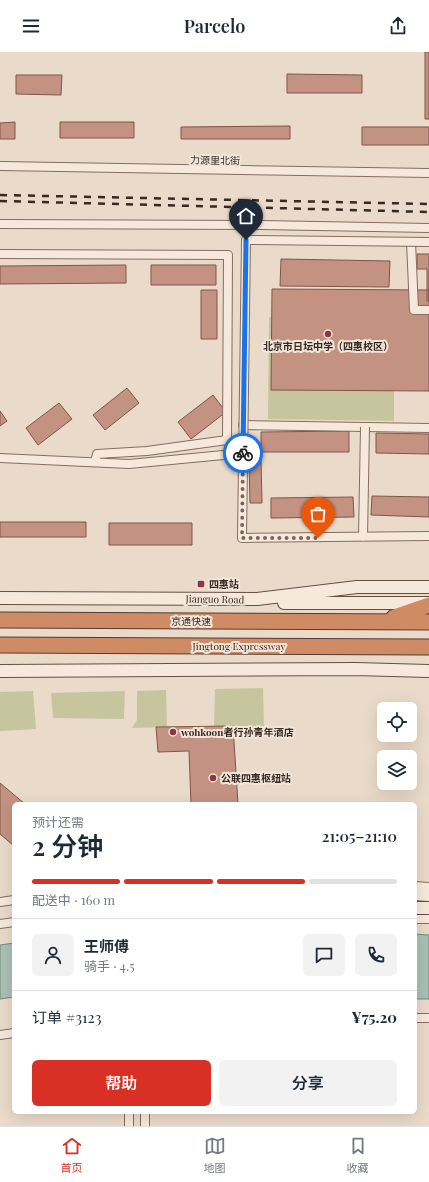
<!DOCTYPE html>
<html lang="zh">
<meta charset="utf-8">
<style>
body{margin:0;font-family:"Playfair Display","Noto Sans SC",serif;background:#f2f2f3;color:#1f2937;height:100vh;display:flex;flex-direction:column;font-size:15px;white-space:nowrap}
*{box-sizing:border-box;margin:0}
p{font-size:13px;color:#747a83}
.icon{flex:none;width:22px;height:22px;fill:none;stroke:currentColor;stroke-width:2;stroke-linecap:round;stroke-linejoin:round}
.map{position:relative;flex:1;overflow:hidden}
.drawer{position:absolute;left:12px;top:750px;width:405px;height:312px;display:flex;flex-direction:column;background:#fff;border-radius:6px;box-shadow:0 4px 16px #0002}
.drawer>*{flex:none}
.buttons{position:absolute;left:377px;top:650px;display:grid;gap:8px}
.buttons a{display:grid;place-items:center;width:40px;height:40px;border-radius:6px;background:#fff;box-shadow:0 4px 16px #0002;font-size:20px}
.pin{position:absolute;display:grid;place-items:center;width:34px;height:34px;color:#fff;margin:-41px -17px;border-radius:50% 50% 50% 0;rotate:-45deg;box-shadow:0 0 4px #0007}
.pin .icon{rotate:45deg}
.courier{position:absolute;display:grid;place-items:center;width:40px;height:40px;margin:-20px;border:3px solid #1a73e8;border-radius:50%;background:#fff;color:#222;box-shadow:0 1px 5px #0007}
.summary em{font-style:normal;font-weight:600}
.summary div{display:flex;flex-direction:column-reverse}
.summary{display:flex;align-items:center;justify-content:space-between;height:68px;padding:0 20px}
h1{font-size:26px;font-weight:600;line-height:30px}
.bar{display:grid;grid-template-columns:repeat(4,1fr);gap:6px 4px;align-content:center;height:48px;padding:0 20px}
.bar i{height:5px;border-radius:3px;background:#e0e1e3}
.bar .on{background:#d93025}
.bar p{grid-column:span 4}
.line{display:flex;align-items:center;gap:10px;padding:0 20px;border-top:1px solid #e0e1e3}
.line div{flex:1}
.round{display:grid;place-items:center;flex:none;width:42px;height:42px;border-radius:6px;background:#f2f2f3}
.primary-button{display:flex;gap:8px;margin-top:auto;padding:8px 20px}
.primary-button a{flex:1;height:46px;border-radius:6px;background:#d93025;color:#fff;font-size:16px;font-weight:600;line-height:46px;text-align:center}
.primary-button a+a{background:#f2f2f3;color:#1f2937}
header{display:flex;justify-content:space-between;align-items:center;height:52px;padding:0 20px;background:#fff;font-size:18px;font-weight:600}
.menu{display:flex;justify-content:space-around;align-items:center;height:56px;border-top:1px solid #e0e1e3;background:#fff;font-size:11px;color:#747a83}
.menu a{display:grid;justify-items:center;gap:2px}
.menu .on{color:#d93025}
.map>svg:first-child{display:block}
.green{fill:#c7c59e}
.water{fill:#aabfb5;stroke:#718d81}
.building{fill:#c49283;stroke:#815448}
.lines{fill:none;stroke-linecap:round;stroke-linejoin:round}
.minor-casing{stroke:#856d60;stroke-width:10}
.tertiary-casing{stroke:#856d60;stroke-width:12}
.secondary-casing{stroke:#674e43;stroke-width:14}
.motorway-casing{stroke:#533c33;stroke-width:17}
.minor{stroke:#f6e9dc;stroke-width:8}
.tertiary{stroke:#f6e9dc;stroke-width:10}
.secondary{stroke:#f6e9dc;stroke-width:12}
.motorway{stroke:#cf8c64;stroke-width:15}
.rail{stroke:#372822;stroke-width:2.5;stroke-dasharray:7 7;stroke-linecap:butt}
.minor-bridge-casing{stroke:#856d60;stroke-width:10;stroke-linecap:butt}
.minor-bridge{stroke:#f6e9dc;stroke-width:8}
.done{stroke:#76665c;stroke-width:4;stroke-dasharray:0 7.2}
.route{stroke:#1a73e8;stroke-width:5}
.poi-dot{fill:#8e3647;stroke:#f2e6d8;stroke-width:1.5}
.labels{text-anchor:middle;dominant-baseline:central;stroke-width:4;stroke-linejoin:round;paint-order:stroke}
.street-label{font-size:10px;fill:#372822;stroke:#f2e6d8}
.poi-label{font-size:10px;font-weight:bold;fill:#372822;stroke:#f2e6d8;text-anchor:start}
</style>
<header><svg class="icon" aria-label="menu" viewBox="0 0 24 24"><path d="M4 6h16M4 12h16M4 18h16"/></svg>Parcelo<svg class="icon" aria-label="share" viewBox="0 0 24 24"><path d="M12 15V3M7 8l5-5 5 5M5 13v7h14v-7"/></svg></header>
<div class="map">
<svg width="429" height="1074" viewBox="0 0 429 1074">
<rect width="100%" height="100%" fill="#eadac9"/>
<path class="green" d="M269,265L394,268V369L268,367Z
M263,636L264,676L233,674H214L215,637Z
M166,638L167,675L132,676L137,668V639Z
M33,639L36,677L0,679V640Z
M125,639L124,667L53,666L51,641Z"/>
<path class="water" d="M415,882L429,883V947H415Z
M14,891V945L0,947V893Z"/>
<path class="building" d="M425,0H429V67H425Z
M287,22L362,23V41H287Z
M16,23H62L61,43L16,42Z
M15,70V87H0V71Z
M60,70H134V86H60Z
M290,74V87H181V75Z
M362,75H429V93H362Z
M417,202H429V249H427V217H417Z
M281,207L390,209L389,235L280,234Z
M126,213V231L0,232V214Z
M151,213H216V233H151Z
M272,237L429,238V339L271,338Z
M201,238H217V287H201Z
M127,336L139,351L105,378L93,363Z
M213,343L226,360L191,387L178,370Z
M59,351L72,367L38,393L26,376Z
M0,359L7,369L0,374Z
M349,379V400H261V380Z
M376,381L429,382V402L376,401Z
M249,407H261L262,451H250Z
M372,444L429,445V465L371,463Z
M353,445L354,465L271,466V446Z
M0,470H86V485H0Z
M109,471H192V493H109Z
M233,674L238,752H191L189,699L158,700L156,675Z
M0,731L25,752H14V794L0,782Z"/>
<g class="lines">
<g class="minor-casing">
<path id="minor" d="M0,114L429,121
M0,172L261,173L429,176
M411,190L414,258H429
M0,202L228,203L227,388L147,399L97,402L95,410
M243,373L429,376
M0,406L129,412L234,402
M0,850L14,848
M415,867H429
M0,872L14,870
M415,966H429
M0,983L14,981
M145,1060V1074
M129,1074V1060"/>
</g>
<g class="tertiary-casing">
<path id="tertiary" d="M415,835L429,836
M415,843L429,844"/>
</g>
<g class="secondary-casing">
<path id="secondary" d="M0,546L257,547L357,535H429
M284,551H428
M0,619L355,617L429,619
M415,856H429"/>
</g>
<g class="motorway-casing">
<path id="motorway" d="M394,565L429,553
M0,568L429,570
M0,593L429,595"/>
</g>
<use href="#minor" class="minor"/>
<use href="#tertiary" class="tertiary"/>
<use href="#secondary" class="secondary"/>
<use href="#motorway" class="motorway"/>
<path class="rail" d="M0,143L429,152
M0,149L429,160"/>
<g class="minor-bridge-casing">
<path id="minor-bridge" d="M429,190L246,188L242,486L429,484
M363,485L365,375"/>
</g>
<use href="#minor-bridge" class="minor-bridge"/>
</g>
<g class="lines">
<path class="done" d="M243,401L242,486H318"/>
<path class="route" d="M243,401L246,188"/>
</g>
<g class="poi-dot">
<circle cx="328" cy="282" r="4"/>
<rect x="197" y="528" width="8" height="8" rx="2"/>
<circle cx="173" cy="680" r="4"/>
<circle cx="213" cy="726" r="4"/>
</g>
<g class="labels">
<g class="street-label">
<text transform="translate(215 108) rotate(1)">力源里北街</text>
<text transform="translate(215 547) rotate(1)">Jianguo Road</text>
<text x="191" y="569">京通快速</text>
<text x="239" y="594">Jingtong Expressway</text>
</g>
<g class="poi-label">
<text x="328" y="294" text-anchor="middle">北京市日坛中学（四惠校区）</text>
<text x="209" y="532">四惠站</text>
<text x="181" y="680">wohkoon者行孙青年酒店</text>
<text x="221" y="726">公联四惠枢纽站</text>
</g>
</g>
</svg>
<div class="buttons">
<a><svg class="icon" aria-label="locate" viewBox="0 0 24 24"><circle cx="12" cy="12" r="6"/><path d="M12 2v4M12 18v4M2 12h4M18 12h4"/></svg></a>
<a><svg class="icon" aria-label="layers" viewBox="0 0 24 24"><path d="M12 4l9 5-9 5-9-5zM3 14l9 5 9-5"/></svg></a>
</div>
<div class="pin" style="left:318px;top:486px;background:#ea580c"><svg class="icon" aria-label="bag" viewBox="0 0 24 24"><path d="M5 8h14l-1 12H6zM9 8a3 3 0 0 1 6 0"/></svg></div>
<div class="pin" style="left:246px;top:188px;background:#1f2937"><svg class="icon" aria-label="home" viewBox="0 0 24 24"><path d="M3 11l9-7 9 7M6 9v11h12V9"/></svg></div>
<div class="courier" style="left:243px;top:401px"><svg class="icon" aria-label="bike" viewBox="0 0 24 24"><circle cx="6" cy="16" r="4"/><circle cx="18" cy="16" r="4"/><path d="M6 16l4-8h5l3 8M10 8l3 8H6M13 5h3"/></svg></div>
<section class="drawer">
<div class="summary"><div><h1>2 分钟</h1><p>预计还需</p></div><em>21:05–21:10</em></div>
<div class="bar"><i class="on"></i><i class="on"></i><i class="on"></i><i></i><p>配送中 · 160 m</p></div>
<div class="line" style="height:72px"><a class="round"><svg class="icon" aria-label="person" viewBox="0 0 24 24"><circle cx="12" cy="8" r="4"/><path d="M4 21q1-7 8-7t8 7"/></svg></a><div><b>王师傅</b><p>骑手 · 4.5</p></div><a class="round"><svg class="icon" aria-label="chat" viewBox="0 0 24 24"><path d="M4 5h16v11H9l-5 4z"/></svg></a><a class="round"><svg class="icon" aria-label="phone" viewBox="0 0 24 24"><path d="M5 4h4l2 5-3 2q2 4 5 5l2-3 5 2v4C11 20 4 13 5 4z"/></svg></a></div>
<div class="line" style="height:52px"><div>订单 #3123</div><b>¥75.20</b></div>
<div class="primary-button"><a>帮助</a><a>分享</a></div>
</section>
</div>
<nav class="menu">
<a class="on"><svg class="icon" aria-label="home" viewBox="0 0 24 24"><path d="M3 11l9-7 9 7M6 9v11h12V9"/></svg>首页</a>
<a><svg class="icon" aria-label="map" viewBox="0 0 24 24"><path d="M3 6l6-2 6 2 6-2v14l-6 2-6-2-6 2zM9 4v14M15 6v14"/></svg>地图</a>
<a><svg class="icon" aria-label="saved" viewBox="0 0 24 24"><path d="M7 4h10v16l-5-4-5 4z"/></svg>收藏</a>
</nav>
